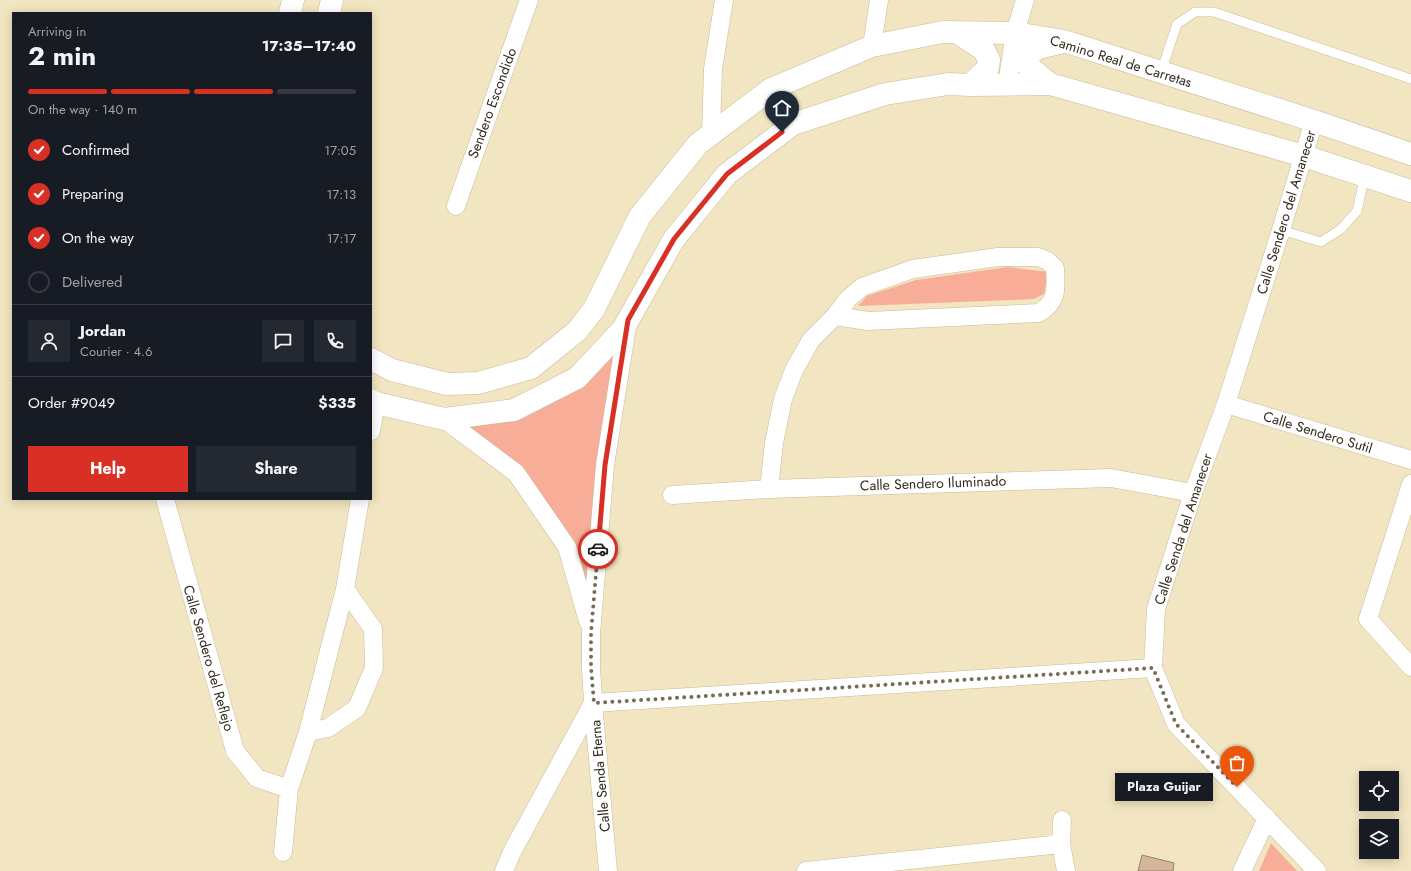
<!DOCTYPE html>
<meta charset="utf-8">
<style>
body{margin:0;font-family:Jost,sans-serif;background:#242831;color:#f1f3f6;height:100vh;display:flex;flex-direction:column;font-size:15px;white-space:nowrap}
*{box-sizing:border-box;margin:0}
p{font-size:13px;color:#9ea1a6}
.icon{flex:none;width:22px;height:22px;fill:none;stroke:currentColor;stroke-width:2;stroke-linecap:round;stroke-linejoin:round}
.map{position:relative;flex:1;overflow:hidden}
.panel{position:absolute;left:12px;top:12px;width:360px;height:488px;display:flex;flex-direction:column;background:#171b24;border-radius:0px;box-shadow:0 2px 10px #0003}
.panel>*{flex:none}
.fabs{position:absolute;left:1359px;top:771px;display:grid;gap:8px}
.fabs a{display:grid;place-items:center;width:40px;height:40px;border-radius:0px;background:#171b24;box-shadow:0 2px 10px #0003;font-size:20px}
.pin{position:absolute;display:grid;place-items:center;width:34px;height:34px;color:#fff;margin:-41px -17px;border-radius:50% 50% 50% 0;rotate:-45deg;box-shadow:0 0 4px #0007}
.pin .icon{rotate:45deg}
.courier{position:absolute;display:grid;place-items:center;width:40px;height:40px;margin:-20px;border:3px solid #d93025;border-radius:50%;background:#fff;color:#222;box-shadow:0 1px 5px #0007}
.bubble{position:absolute;height:28px;border-radius:0px;background:#171b24;box-shadow:0 2px 10px #0003;font-size:13px;font-weight:700;line-height:28px;text-align:center}
.head em{font-style:normal;font-weight:700}
.head div{display:flex;flex-direction:column-reverse}
.head{display:flex;align-items:center;justify-content:space-between;height:68px;padding:0 16px}
h1{font-size:26px;font-weight:700;line-height:30px}
.bar{display:grid;grid-template-columns:repeat(4,1fr);gap:6px 4px;align-content:center;height:48px;padding:0 16px}
.bar i{height:5px;border-radius:3px;background:#363941}
.bar .selected{background:#d93025}
.bar p{grid-column:span 4}
.line{display:flex;align-items:center;gap:10px;padding:0 16px;border-top:1px solid #363941}
.line div{flex:1}
.round{display:grid;place-items:center;flex:none;width:42px;height:42px;border-radius:0px;background:#242831}
ol{padding:0 16px;list-style:none}
li{display:flex;align-items:center;gap:12px;height:44px}
li p{margin-inline-start:auto}
li .icon{padding:4px;border-radius:50%;background:#d93025;color:#fff;stroke-width:4}
li:last-child{color:#9ea1a6}
li i{width:22px;height:22px;border:2px solid #363941;border-radius:50%}
.action{display:flex;gap:8px;margin-top:auto;padding:8px 16px}
.action a{flex:1;height:46px;border-radius:0px;background:#d93025;color:#fff;font-size:16px;font-weight:700;line-height:46px;text-align:center}
.action a+a{background:#242831;color:#f1f3f6}
.map>svg:first-child{display:block}
.green{fill:#f7ad98}
.building{fill:#d4b69c;stroke:#9d8168}
.lines{fill:none;stroke-linecap:round;stroke-linejoin:round}
.service-casing{stroke:#c8bb98;stroke-width:10}
.minor-casing{stroke:#c8bb98;stroke-width:19}
.tertiary-casing{stroke:#c8bb98;stroke-width:23}
.service{stroke:#fff;stroke-width:9}
.minor{stroke:#fff;stroke-width:18}
.tertiary{stroke:#fff;stroke-width:22}
.done{stroke:#756d57;stroke-width:4;stroke-dasharray:0 7.2}
.route{stroke:#d93025;stroke-width:5}
.labels{text-anchor:middle;dominant-baseline:central;stroke-width:4;stroke-linejoin:round;paint-order:stroke}
.street-label{font-size:14px;fill:#322c1e;stroke:#fff}
</style>
<div class="map">
<svg width="1411" height="871" viewBox="0 0 1411 871">
<rect width="100%" height="100%" fill="#f2e5c1"/>
<path class="green" d="M1008,267L1048,272L1044,294L1034,299L858,306L867,296L916,280Z
M623,329L591,633L567,547L516,473L444,419L514,410L577,378Z
M1271,843L1297,871H1259Z"/>
<path class="building" d="M1142,855L1174,863L1173,871H1138Z"/>
<g class="lines">
<g class="service-casing">
<path id="service" d="M1161,72L1177,24L1195,12H1214L1411,79
M1281,230L1321,242L1341,229L1357,211L1365,175"/>
</g>
<g class="minor-casing">
<path id="minor" d="M872,46L879,0
M1007,84L1015,33L1025,0
M1314,121L1281,230L1226,404L1193,493L1156,609L1153,668L1176,724L1317,871
M711,134L713,69L724,0
M456,206L529,0
M1226,404L1411,460
M444,419L516,473L567,547L588,621
M371,431L376,403
M1411,484L1368,619L1411,667
M769,489L774,443L783,399L794,370L811,340L835,316L848,299L862,287L913,269L998,257H1038L1048,261L1055,268C1056,289 1058,303 1038,313L868,321L835,316
M672,495L769,489L1111,478L1193,493
M165,499L235,751L257,778L289,789
M308,732L328,728L357,708L374,668L373,629L345,589
M1062,820L1061,844L1066,871
M283,852L289,789L308,732L345,589L360,499
M504,871L512,852L593,703L1153,668
M608,871L593,703L591,667V633L605,465L628,320
M806,871L1061,844
M1242,871L1267,818"/>
</g>
<g class="tertiary-casing">
<path id="tertiary" d="M290,13L293,0
M329,13L332,0
M958,33L984,50L989,60L988,68L970,85
M1050,84L1028,66L1029,54L1038,48L1059,43
M371,359L392,370L447,384L478,383L531,368L577,331L594,309L640,216L698,144L771,89L872,46L943,32L1015,33L1064,41L1314,121L1411,154
M371,400L376,403L444,419L514,410L577,378L623,329L674,239L727,174L793,124L885,94L948,84L970,85L1050,84L1304,156L1411,191"/>
</g>
<use href="#service" class="service"/>
<use href="#minor" class="minor"/>
<use href="#tertiary" class="tertiary"/>
</g>
<g class="lines">
<path class="done" d="M598,549L591,633V667L594,703L1153,668L1176,724L1237,787"/>
<path class="route" d="M598,549L605,465L628,320L674,239L727,174L782,132"/>
</g>
<g class="labels">
<g class="street-label">
<text transform="translate(1121 61) rotate(17)">Camino Real de Carretas</text>
<text transform="translate(492 103) rotate(-70)">Sendero Escondido</text>
<text transform="translate(1286 212) rotate(-73)">Calle Sendero del Amanecer</text>
<text transform="translate(1318 432) rotate(17)">Calle Sendero Sutil</text>
<text transform="translate(933 483) rotate(-2)">Calle Sendero Iluminado</text>
<text transform="translate(1183 529) rotate(-72)">Calle Senda del Amanecer</text>
<text transform="translate(209 658) rotate(74)">Calle Sendero del Reflejo</text>
<text transform="translate(600 776) rotate(-95)">Calle Senda Eterna</text>
</g>
</g>
</svg>
<div class="fabs">
<a><svg class="icon" aria-label="locate" viewBox="0 0 24 24"><circle cx="12" cy="12" r="6"/><path d="M12 2v4M12 18v4M2 12h4M18 12h4"/></svg></a>
<a><svg class="icon" aria-label="layers" viewBox="0 0 24 24"><path d="M12 4l9 5-9 5-9-5zM3 14l9 5 9-5"/></svg></a>
</div>
<div class="pin" style="left:1237px;top:787px;background:#ea580c"><svg class="icon" aria-label="bag" viewBox="0 0 24 24"><path d="M5 8h14l-1 12H6zM9 8a3 3 0 0 1 6 0"/></svg></div>
<div class="pin" style="left:782px;top:132px;background:#1f2937"><svg class="icon" aria-label="home" viewBox="0 0 24 24"><path d="M3 11l9-7 9 7M6 9v11h12V9"/></svg></div>
<div class="courier" style="left:598px;top:549px"><svg class="icon" aria-label="car" viewBox="0 0 24 24"><path d="M5 17H2v-5l4-1 3-4h7l3 4 3 1v5h-3M9 17h6M6 11h13"/><circle cx="7" cy="17" r="2"/><circle cx="17" cy="17" r="2"/></svg></div>
<div class="bubble" style="left:1115px;top:773px;width:98px">Plaza Guijar</div>
<section class="panel">
<div class="head"><div><h1>2 min</h1><p>Arriving in</p></div><em>17:35–17:40</em></div>
<div class="bar"><i class="selected"></i><i class="selected"></i><i class="selected"></i><i></i><p>On the way · 140 m</p></div>
<ol>
<li><svg class="icon" aria-label="check" viewBox="0 0 24 24"><path d="M5 12l5 5 9-10"/></svg>Confirmed<p>17:05</p></li>
<li><svg class="icon" aria-label="check" viewBox="0 0 24 24"><path d="M5 12l5 5 9-10"/></svg>Preparing<p>17:13</p></li>
<li><svg class="icon" aria-label="check" viewBox="0 0 24 24"><path d="M5 12l5 5 9-10"/></svg>On the way<p>17:17</p></li>
<li><i></i>Delivered</li>
</ol>
<div class="line" style="height:72px"><a class="round"><svg class="icon" aria-label="person" viewBox="0 0 24 24"><circle cx="12" cy="8" r="4"/><path d="M4 21q1-7 8-7t8 7"/></svg></a><div><b>Jordan</b><p>Courier · 4.6</p></div><a class="round"><svg class="icon" aria-label="chat" viewBox="0 0 24 24"><path d="M4 5h16v11H9l-5 4z"/></svg></a><a class="round"><svg class="icon" aria-label="phone" viewBox="0 0 24 24"><path d="M5 4h4l2 5-3 2q2 4 5 5l2-3 5 2v4C11 20 4 13 5 4z"/></svg></a></div>
<div class="line" style="height:52px"><div>Order #9049</div><b>$335</b></div>
<div class="action"><a>Help</a><a>Share</a></div>
</section>
</div>
